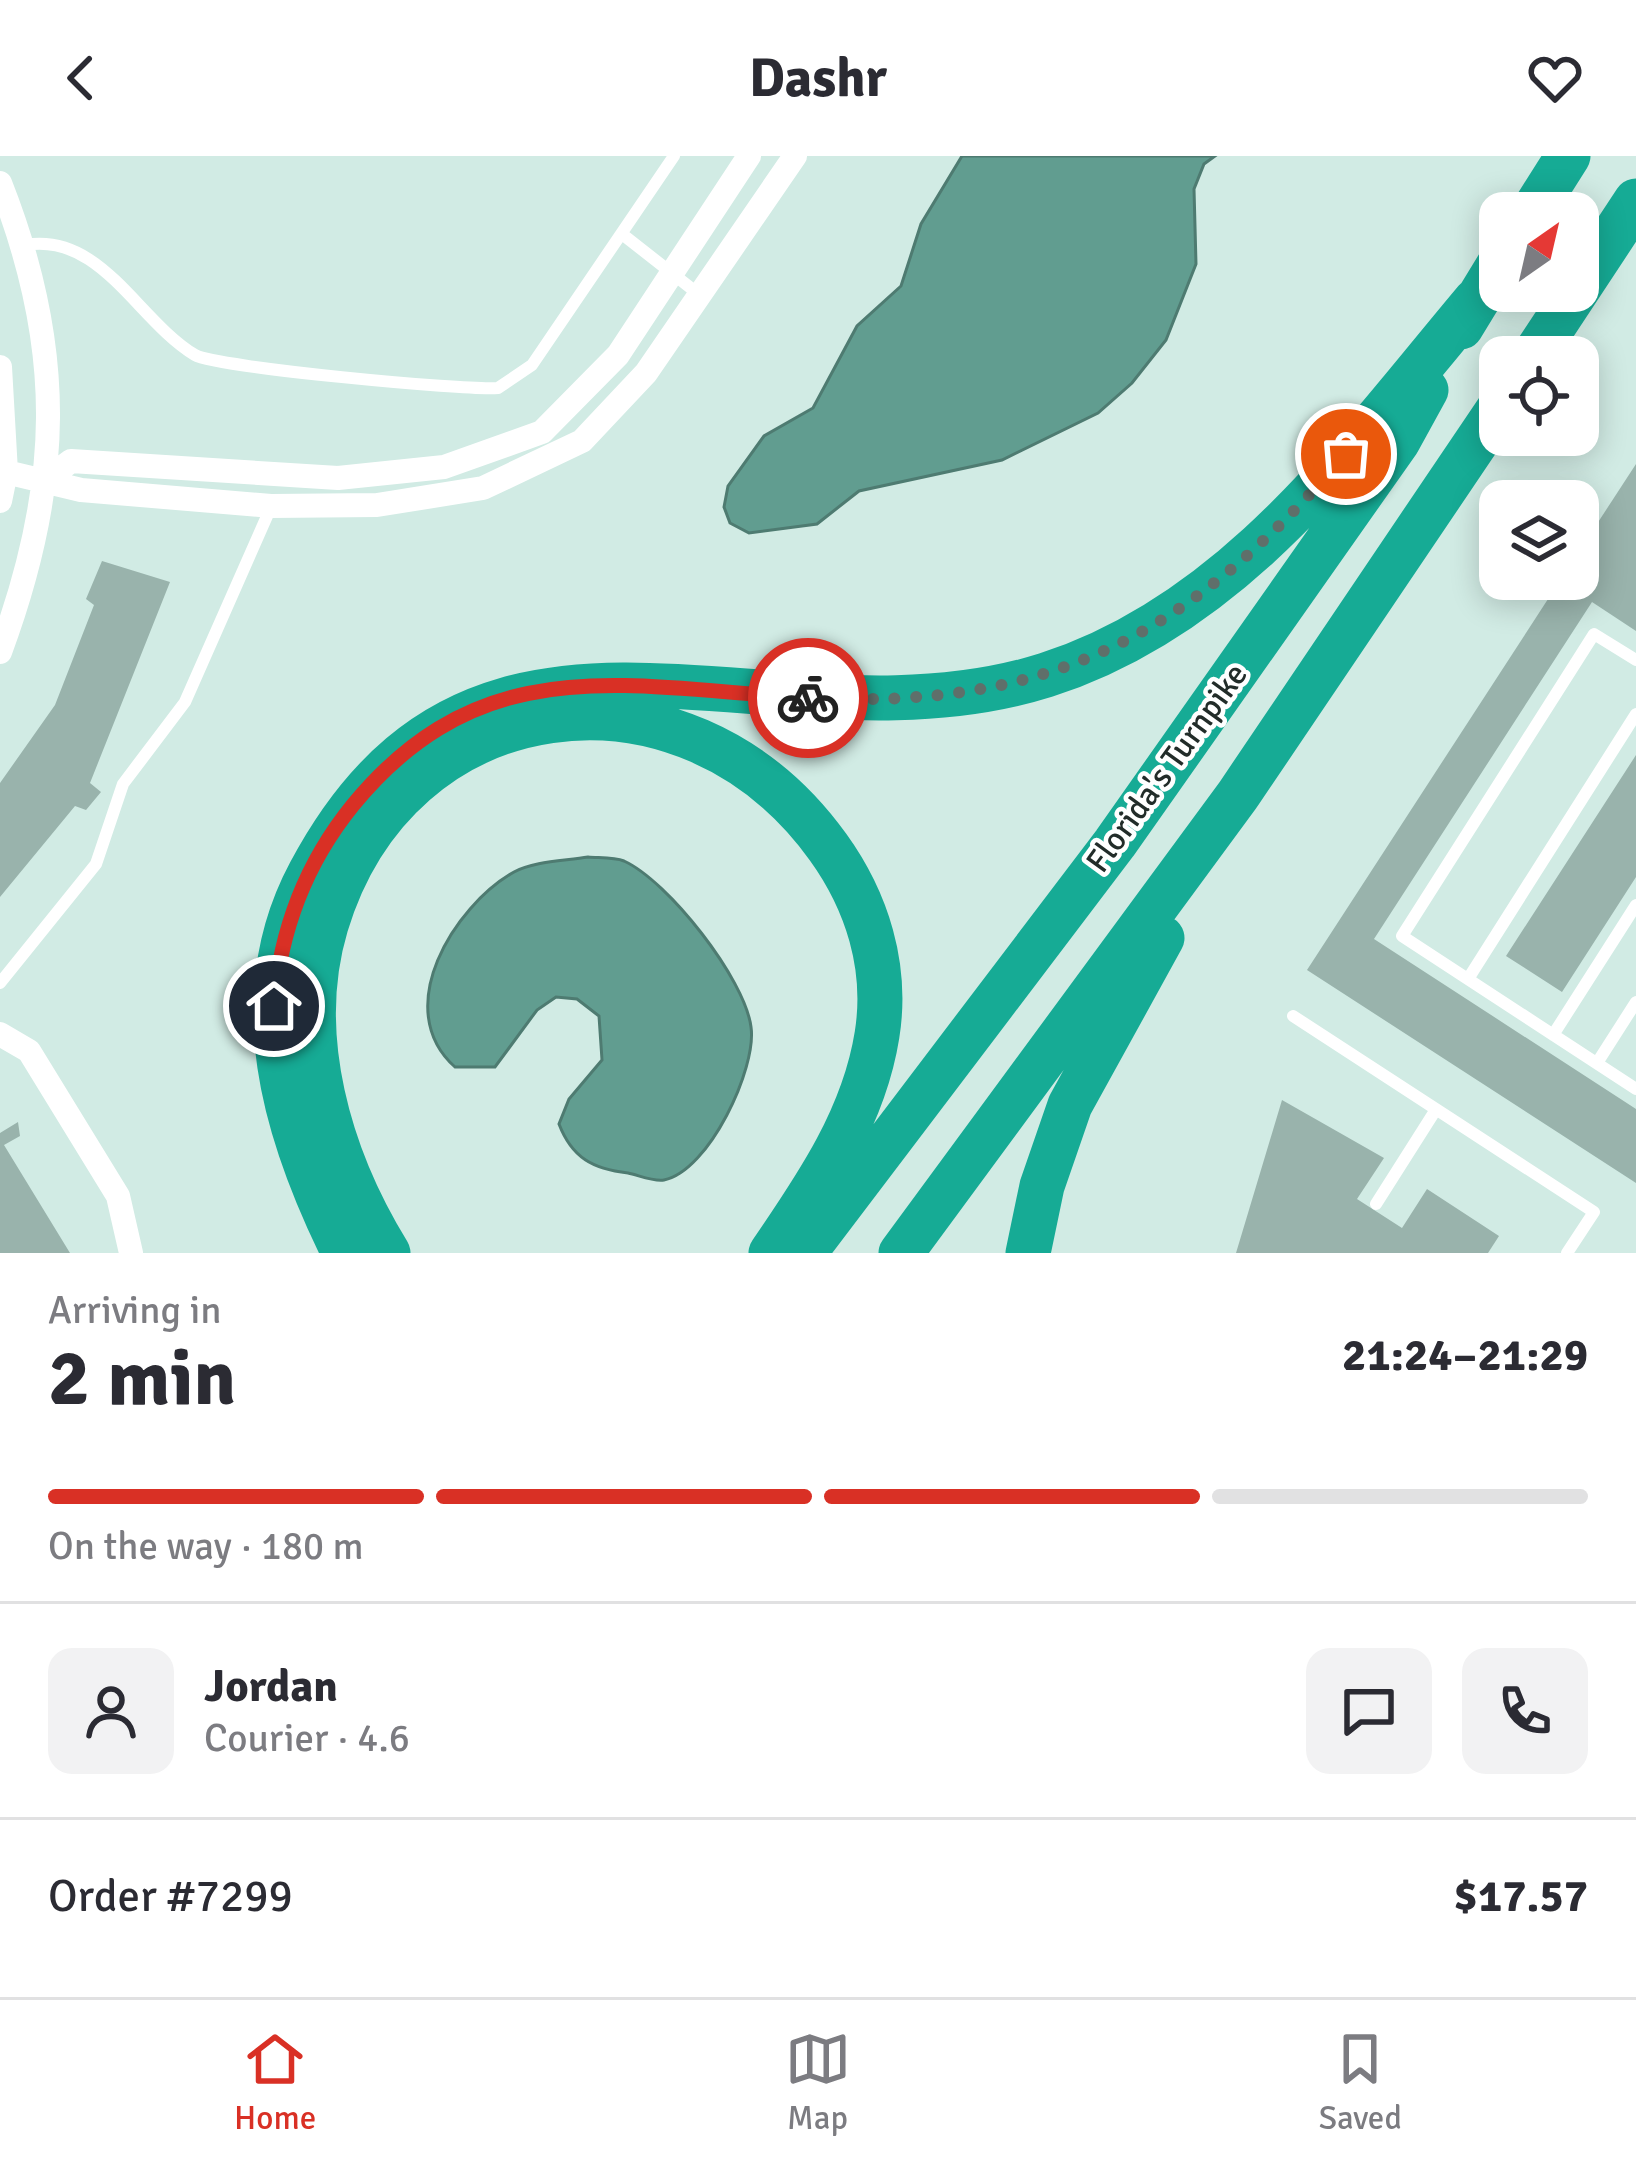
<!DOCTYPE html>
<meta charset="utf-8">
<style>
body{margin:0;font-family:Signika,sans-serif;background:#f2f2f3;color:#2b2b33;height:100vh;display:flex;flex-direction:column;font-size:45px;white-space:nowrap}
*{box-sizing:border-box;margin:0}
p{font-size:39px;color:#7c7c81}
.icon{flex:none;width:66px;height:66px;fill:none;stroke:currentColor;stroke-width:2;stroke-linecap:round;stroke-linejoin:round}
.map{position:relative;height:1097px;overflow:hidden}
.panel{display:flex;flex-direction:column;background:#fff;flex:1}
.panel>*{flex:none}
.needle{width:78px;rotate:34deg}
.tools{position:absolute;left:1479px;top:36px;display:grid;gap:24px}
.tools a{display:grid;place-items:center;width:120px;height:120px;border-radius:24px;background:#fff;box-shadow:0 6px 30px #0003;font-size:60px}
.pin{position:absolute;display:grid;place-items:center;width:102px;height:102px;color:#fff;margin:-51px;border:6px solid #fff;border-radius:50%;box-shadow:0 3px 12px #0007}
.courier{position:absolute;display:grid;place-items:center;width:120px;height:120px;margin:-60px;border:9px solid #d93025;border-radius:50%;background:#fff;color:#222;box-shadow:0 3px 15px #0007}
.overview em{font-style:normal;font-weight:700}
.overview div{display:flex;flex-direction:column-reverse}
.overview{display:flex;align-items:center;justify-content:space-between;height:204px;padding:0 48px}
h1{font-size:78px;font-weight:700;line-height:90px}
.bar{display:grid;grid-template-columns:repeat(4,1fr);gap:18px 12px;align-content:center;height:144px;padding:0 48px}
.bar i{height:15px;border-radius:9px;background:#e1e1e2}
.bar .current{background:#d93025}
.bar p{grid-column:span 4}
.line{display:flex;align-items:center;gap:30px;padding:0 48px;border-top:3px solid #e1e1e2}
.line div{flex:1}
.round{display:grid;place-items:center;flex:none;width:126px;height:126px;border-radius:24px;background:#f2f2f3}
header{display:flex;justify-content:space-between;align-items:center;height:156px;padding:0 48px;background:#fff;font-size:54px;font-weight:700}
.tabs{display:flex;justify-content:space-around;align-items:center;height:168px;border-top:3px solid #e1e1e2;background:#fff;font-size:33px;color:#7c7c81}
.tabs a{display:grid;justify-items:center;gap:6px}
.tabs .current{color:#d93025}
.map>svg:first-child{display:block}
.water{fill:#619d90;stroke:#4e7b71;stroke-width:3}
.building{fill:#99b3ac}
.lines{fill:none;stroke-linecap:round;stroke-linejoin:round}
.service{stroke:#fff;stroke-width:12}
.minor{stroke:#fff;stroke-width:24}
.motorway{stroke:#16ab95;stroke-width:45}
.done{stroke:#5f6f6a;stroke-width:12;stroke-dasharray:0 21.6}
.route{stroke:#d93025;stroke-width:15}
.labels{text-anchor:middle;dominant-baseline:central;stroke-width:9;stroke-linejoin:round;paint-order:stroke}
.street-label{font-size:33px;fill:#222c29;stroke:#fff}
</style>
<header><svg class="icon" aria-label="back" viewBox="0 0 24 24"><path d="M15 5l-7 7 7 7"/></svg>Dashr<svg class="icon" aria-label="heart" viewBox="0 0 24 24"><path d="M12 20l-8-8c-3-5 5-10 8-4 3-6 11-1 8 4z"/></svg></header>
<div class="map">
<svg width="1636" height="1097" viewBox="0 0 1636 1097">
<rect width="100%" height="100%" fill="#d1ebe4"/>
<path class="water" d="M962,0H1215L1204,8L1194,33L1196,108L1166,184L1132,227L1098,257L1002,304L859,335L817,368L749,377L730,367L724,351L728,330L764,280L813,252L857,170L901,130L921,68Z
M588,701C599,702 614,701 624,705C668,725 745,823 751,871C757,912 709,1015 664,1024C654,1026 638,1019 628,1017C593,1013 572,1002 559,968L569,943L602,904L599,860L577,843L556,841L537,854L495,911H455C390,853 454,750 514,716C534,705 565,705 588,701Z"/>
<path class="building" d="M1636,308V475L1592,446L1374,783L1636,953V1027L1307,814L1561,423H1578V397Z
M102,405L170,426L90,627L101,636L86,654L75,650L0,741V627L55,549L94,449L86,443Z
M1636,599V721L1562,836L1506,800Z
M1282,944L1384,1002L1357,1043L1402,1072L1427,1033L1499,1080L1488,1097H1236Z
M18,966L20,980L4,989L70,1097H0V977Z"/>
<g class="lines">
<path class="service" d="M622,78L701,140
M25,89C101,76 137,164 195,199C215,211 466,235 498,232L532,209L674,0
M1636,504L1594,478L1402,780L1636,933
M1468,823L1636,558
M0,827L96,708L123,628L185,546L271,351
M1293,860L1594,1056L1567,1097
M1553,879L1636,749
M1597,907L1636,846
M1376,1048L1435,955"/>
<path class="minor" d="M0,27C66,194 62,329 0,496
M0,211L6,316L0,345
M6,316L81,334L271,350L377,349L483,332L582,285L646,217L795,0
M48,322L71,305L338,322L444,311L542,276L618,199L749,0
M0,878L29,895L118,1040L131,1097"/>
<path class="motorway" d="M1532,57L1568,0
M1461,171L1500,107
M1533,201L1636,45
M344,1097C285,978 243,842 310,717C482,393 771,606 1046,519C1236,458 1353,290 1476,144
M388,1097C329,1001 293,879 326,769C399,528 684,491 828,691C867,745 888,811 877,879C864,961 817,1030 771,1097
M804,1097L1115,687L1398,285L1426,234
M901,1097L1238,639L1500,251
M1028,1097L1042,1030L1070,949L1162,782"/>
</g>
<g class="lines">
<path class="done" d="M808,542C1052,554 1189,479 1346,298"/>
<path class="route" d="M274,850C280,775 305,708 353,649C484,490 627,532 808,542"/>
</g>
<g class="labels">
<g class="street-label">
<text transform="translate(1167 612) rotate(-54)">Florida's Turnpike</text>
</g>
</g>
</svg>
<div class="tools">
<a><svg class="needle" viewBox="-14 -14 28 28"><path d="M0-13l5 13h-10z" fill="#e53935"/><path d="M0 13l5-13h-10z" fill="#7c7c81"/></svg></a>
<a><svg class="icon" aria-label="locate" viewBox="0 0 24 24"><circle cx="12" cy="12" r="6"/><path d="M12 2v4M12 18v4M2 12h4M18 12h4"/></svg></a>
<a><svg class="icon" aria-label="layers" viewBox="0 0 24 24"><path d="M12 4l9 5-9 5-9-5zM3 14l9 5 9-5"/></svg></a>
</div>
<div class="pin" style="left:1346px;top:298px;background:#ea580c"><svg class="icon" aria-label="bag" viewBox="0 0 24 24"><path d="M5 8h14l-1 12H6zM9 8a3 3 0 0 1 6 0"/></svg></div>
<div class="pin" style="left:274px;top:850px;background:#1f2937"><svg class="icon" aria-label="home" viewBox="0 0 24 24"><path d="M3 11l9-7 9 7M6 9v11h12V9"/></svg></div>
<div class="courier" style="left:808px;top:542px"><svg class="icon" aria-label="bike" viewBox="0 0 24 24"><circle cx="6" cy="16" r="4"/><circle cx="18" cy="16" r="4"/><path d="M6 16l4-8h5l3 8M10 8l3 8H6M13 5h3"/></svg></div>
</div>
<section class="panel">
<div class="overview"><div><h1>2 min</h1><p>Arriving in</p></div><em>21:24–21:29</em></div>
<div class="bar"><i class="current"></i><i class="current"></i><i class="current"></i><i></i><p>On the way · 180 m</p></div>
<div class="line" style="height:216px"><a class="round"><svg class="icon" aria-label="person" viewBox="0 0 24 24"><circle cx="12" cy="8" r="4"/><path d="M4 21q1-7 8-7t8 7"/></svg></a><div><b>Jordan</b><p>Courier · 4.6</p></div><a class="round"><svg class="icon" aria-label="chat" viewBox="0 0 24 24"><path d="M4 5h16v11H9l-5 4z"/></svg></a><a class="round"><svg class="icon" aria-label="phone" viewBox="0 0 24 24"><path d="M5 4h4l2 5-3 2q2 4 5 5l2-3 5 2v4C11 20 4 13 5 4z"/></svg></a></div>
<div class="line" style="height:156px"><div>Order #7299</div><b>$17.57</b></div>
</section>
<nav class="tabs">
<a class="current"><svg class="icon" aria-label="home" viewBox="0 0 24 24"><path d="M3 11l9-7 9 7M6 9v11h12V9"/></svg>Home</a>
<a><svg class="icon" aria-label="map" viewBox="0 0 24 24"><path d="M3 6l6-2 6 2 6-2v14l-6 2-6-2-6 2zM9 4v14M15 6v14"/></svg>Map</a>
<a><svg class="icon" aria-label="saved" viewBox="0 0 24 24"><path d="M7 4h10v16l-5-4-5 4z"/></svg>Saved</a>
</nav>
